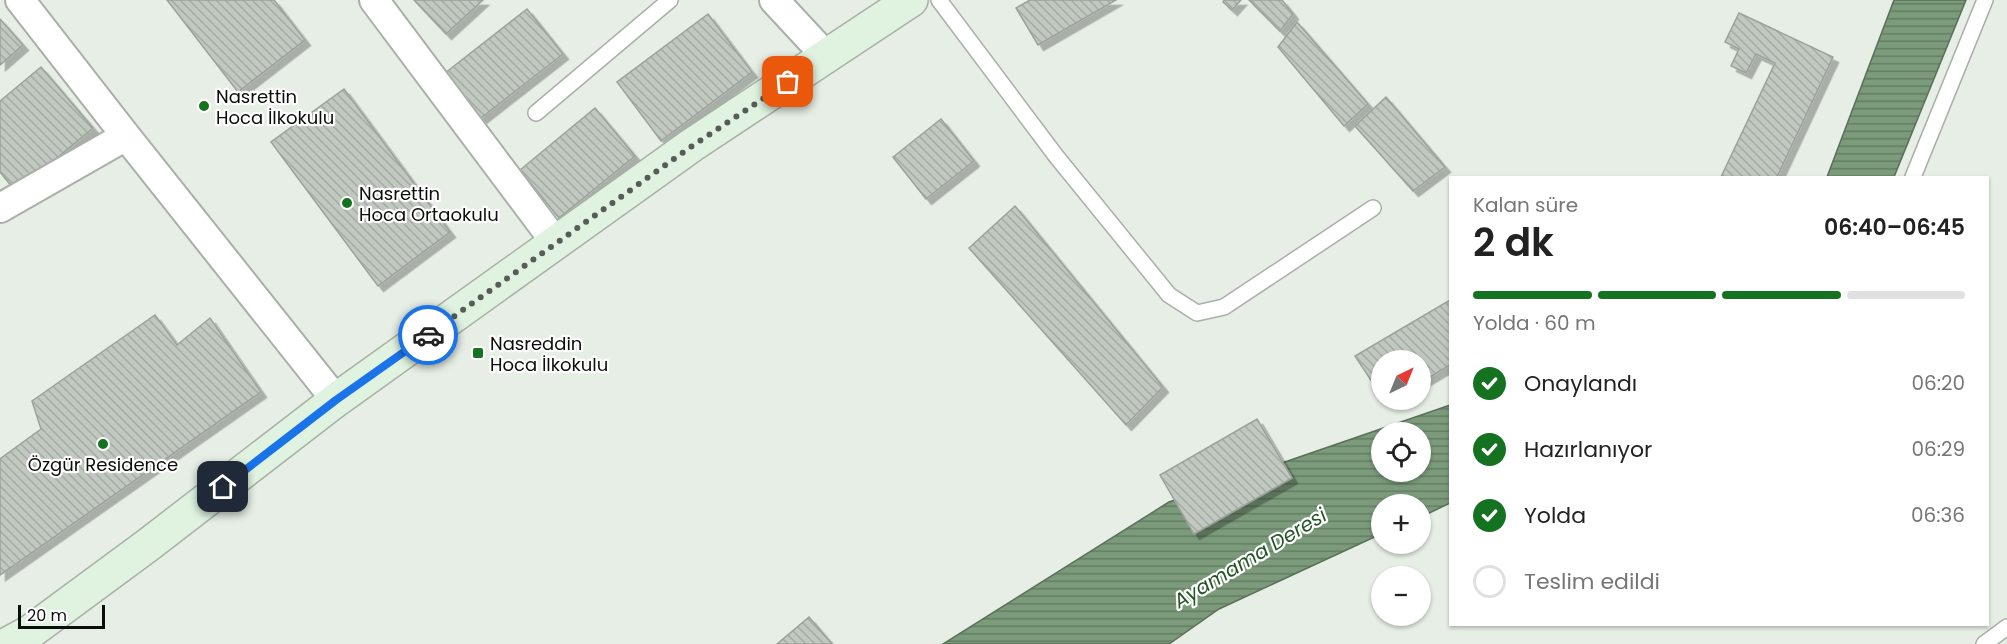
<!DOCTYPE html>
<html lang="tr">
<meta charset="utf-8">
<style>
body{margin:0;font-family:Poppins,sans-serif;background:#f2f2f2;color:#222;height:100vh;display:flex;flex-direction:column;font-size:22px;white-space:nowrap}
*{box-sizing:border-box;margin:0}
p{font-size:20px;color:#767676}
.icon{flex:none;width:33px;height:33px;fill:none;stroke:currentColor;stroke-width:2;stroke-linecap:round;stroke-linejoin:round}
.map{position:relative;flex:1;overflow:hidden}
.drawer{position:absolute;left:1449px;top:176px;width:540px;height:450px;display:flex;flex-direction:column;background:#fff;border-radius:0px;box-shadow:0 2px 4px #0004}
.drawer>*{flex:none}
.needle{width:39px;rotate:43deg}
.buttons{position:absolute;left:1371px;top:350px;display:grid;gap:12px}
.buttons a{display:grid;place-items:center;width:60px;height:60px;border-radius:50%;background:#fff;box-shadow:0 2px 4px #0004;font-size:30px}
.scale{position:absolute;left:18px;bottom:15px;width:87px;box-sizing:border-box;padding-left:6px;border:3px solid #0a0d0a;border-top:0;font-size:16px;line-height:21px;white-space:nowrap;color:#0a0d0a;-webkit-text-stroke:4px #fff;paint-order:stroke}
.pin{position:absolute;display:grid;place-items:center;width:51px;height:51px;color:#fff;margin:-26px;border-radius:12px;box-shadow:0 3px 9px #0006}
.courier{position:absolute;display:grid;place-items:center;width:60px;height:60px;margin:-30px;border:4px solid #1a73e8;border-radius:50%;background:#fff;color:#222;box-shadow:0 2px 8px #0007}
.overview em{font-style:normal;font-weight:600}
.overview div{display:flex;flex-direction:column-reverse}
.overview{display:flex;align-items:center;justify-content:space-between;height:102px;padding:0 24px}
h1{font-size:39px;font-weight:600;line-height:45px}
.bar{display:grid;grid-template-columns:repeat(4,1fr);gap:9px 6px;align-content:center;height:72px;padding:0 24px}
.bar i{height:8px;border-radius:4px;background:#e0e0e0}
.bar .on{background:#147220}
.bar p{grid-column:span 4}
ol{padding:0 24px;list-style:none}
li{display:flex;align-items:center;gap:18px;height:66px}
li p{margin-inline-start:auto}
li .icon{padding:6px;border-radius:50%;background:#147220;color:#fff;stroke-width:4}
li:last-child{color:#767676}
li i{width:33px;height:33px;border:3px solid #e0e0e0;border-radius:50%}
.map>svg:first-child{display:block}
.water{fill:url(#water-rules);stroke:#597059;stroke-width:1.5;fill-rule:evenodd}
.building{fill:url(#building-back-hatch);stroke:#9ba29b;stroke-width:1.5;filter:url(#shadow)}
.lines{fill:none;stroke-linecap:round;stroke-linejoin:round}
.service-casing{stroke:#a8b0a8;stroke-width:18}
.minor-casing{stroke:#a8b0a8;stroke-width:32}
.secondary-casing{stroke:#a8b0a8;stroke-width:36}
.service{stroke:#fff;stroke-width:15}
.minor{stroke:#fff;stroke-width:28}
.secondary{stroke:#e0f3e0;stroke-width:33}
.done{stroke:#575c57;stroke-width:6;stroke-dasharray:0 10.8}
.route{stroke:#1a73e8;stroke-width:8}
.poi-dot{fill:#147220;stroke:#fff;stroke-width:2}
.labels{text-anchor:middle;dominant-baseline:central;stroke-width:4.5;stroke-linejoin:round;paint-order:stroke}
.poi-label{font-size:18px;fill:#0a0d0a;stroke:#fff;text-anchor:start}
.water-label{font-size:20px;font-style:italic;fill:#255527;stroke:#fff}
</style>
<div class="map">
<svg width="2007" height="644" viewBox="0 0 2007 644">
<defs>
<pattern id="water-rules" width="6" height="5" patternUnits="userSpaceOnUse" patternTransform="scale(1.5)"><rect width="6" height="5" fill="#7b9b7b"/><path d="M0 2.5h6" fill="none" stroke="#637d63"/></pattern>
<pattern id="building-back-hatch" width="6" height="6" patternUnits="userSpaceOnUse" patternTransform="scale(1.5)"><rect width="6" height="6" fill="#c1c8c0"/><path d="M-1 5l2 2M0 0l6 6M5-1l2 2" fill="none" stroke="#a4aba4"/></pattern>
<filter id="shadow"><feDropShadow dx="5.5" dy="5.5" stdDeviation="0" flood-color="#0004"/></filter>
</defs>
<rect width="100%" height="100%" fill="#e6eee5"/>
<path class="water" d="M1894,0H1966L1894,177H1827Z
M1450,405V503L1421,517L1420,504H1382L1381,534L1219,609L1169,644H943L1169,502ZM1382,432H1420V471H1382Z"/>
<path class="building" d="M167,0H274L305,40L238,92Z
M414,0H483L446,34Z
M1030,0H1116L1038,45L1016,8Z
M1224,0H1241L1232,10L1223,2Z
M1249,0H1282L1293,14L1280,31Z
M527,9L563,54L481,118L445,73Z
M1739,13L1833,57L1777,177H1721L1775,63L1756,54L1746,73L1731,66L1739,49L1725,42Z
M708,14L752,72L661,141L617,82Z
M0,19L23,45L0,65Z
M1297,22L1368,104L1344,126L1278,47Z
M41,67L93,128L16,192L0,172V101Z
M344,89L450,232L378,286L271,142Z
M1386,97L1445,167L1413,191L1355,126Z
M595,108L635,156L559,218L520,170Z
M941,119L974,161L926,199L893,157Z
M1015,206L1163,387L1126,425L969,248Z
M1450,300V365L1420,383V360H1382V397L1355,356Z
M155,315L177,345L210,318L261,392L0,575V459L41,429L32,401Z
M1257,419L1292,478L1194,534L1160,475Z
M809,617L832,644H777Z"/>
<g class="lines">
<g class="service-casing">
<path id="service" d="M939,0L1056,156L1169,295L1197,313L1224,307L1373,208
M536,113L670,0
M1913,177L1985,0
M1984,644L2007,627"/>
</g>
<g class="minor-casing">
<path id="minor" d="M20,0L126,136L336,400
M374,0L556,243
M774,0L826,56
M0,208L126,136"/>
</g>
<g class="secondary-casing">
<path id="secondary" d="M8,644L30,632L148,545L336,400L692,145L911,0"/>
</g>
<use href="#service" class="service"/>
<use href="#minor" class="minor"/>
<use href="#secondary" class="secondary"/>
</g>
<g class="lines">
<path class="done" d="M428,335L692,146L788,82"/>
<path class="route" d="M223,487L336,400L428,335"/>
</g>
<g class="poi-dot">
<circle cx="204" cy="106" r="6"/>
<circle cx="347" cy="203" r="6"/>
<rect x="472" y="347" width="12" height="12" rx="3"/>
<circle cx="103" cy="444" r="6"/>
</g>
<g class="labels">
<g class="poi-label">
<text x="216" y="96">Nasrettin<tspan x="216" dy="21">Hoca İlkokulu</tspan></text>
<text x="359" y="193">Nasrettin<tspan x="359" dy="21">Hoca Ortaokulu</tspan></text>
<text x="490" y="343">Nasreddin<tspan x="490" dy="21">Hoca İlkokulu</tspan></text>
<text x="103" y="464" text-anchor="middle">Özgür Residence</text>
</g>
<g class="water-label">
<text transform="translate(1250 558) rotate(-31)">Ayamama Deresi</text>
</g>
</g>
</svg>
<div class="buttons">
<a><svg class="needle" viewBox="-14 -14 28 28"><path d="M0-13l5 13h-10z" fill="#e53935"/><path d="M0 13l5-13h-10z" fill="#767676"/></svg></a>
<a><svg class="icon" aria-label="locate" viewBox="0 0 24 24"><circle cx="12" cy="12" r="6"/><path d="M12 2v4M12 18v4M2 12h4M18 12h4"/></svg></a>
<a>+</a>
<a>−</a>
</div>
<div class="scale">20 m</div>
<div class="pin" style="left:788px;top:82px;background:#ea580c"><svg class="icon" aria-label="bag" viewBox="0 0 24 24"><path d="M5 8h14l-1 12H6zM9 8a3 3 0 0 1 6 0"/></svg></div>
<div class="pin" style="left:223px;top:487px;background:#1f2937"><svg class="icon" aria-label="home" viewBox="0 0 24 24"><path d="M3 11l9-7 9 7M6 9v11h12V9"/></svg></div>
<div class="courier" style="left:428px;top:335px"><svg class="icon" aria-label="car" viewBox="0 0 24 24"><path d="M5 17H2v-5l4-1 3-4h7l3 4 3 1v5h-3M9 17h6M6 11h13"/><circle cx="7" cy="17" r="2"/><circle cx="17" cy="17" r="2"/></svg></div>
<section class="drawer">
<div class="overview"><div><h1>2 dk</h1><p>Kalan süre</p></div><em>06:40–06:45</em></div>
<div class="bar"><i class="on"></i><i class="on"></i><i class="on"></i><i></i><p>Yolda · 60 m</p></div>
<ol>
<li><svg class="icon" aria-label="check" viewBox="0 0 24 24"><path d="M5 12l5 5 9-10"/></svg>Onaylandı<p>06:20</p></li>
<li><svg class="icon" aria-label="check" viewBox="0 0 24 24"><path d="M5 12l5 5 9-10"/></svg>Hazırlanıyor<p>06:29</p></li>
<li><svg class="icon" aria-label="check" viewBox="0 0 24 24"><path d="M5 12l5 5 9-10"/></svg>Yolda<p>06:36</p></li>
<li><i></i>Teslim edildi</li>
</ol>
</section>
</div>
